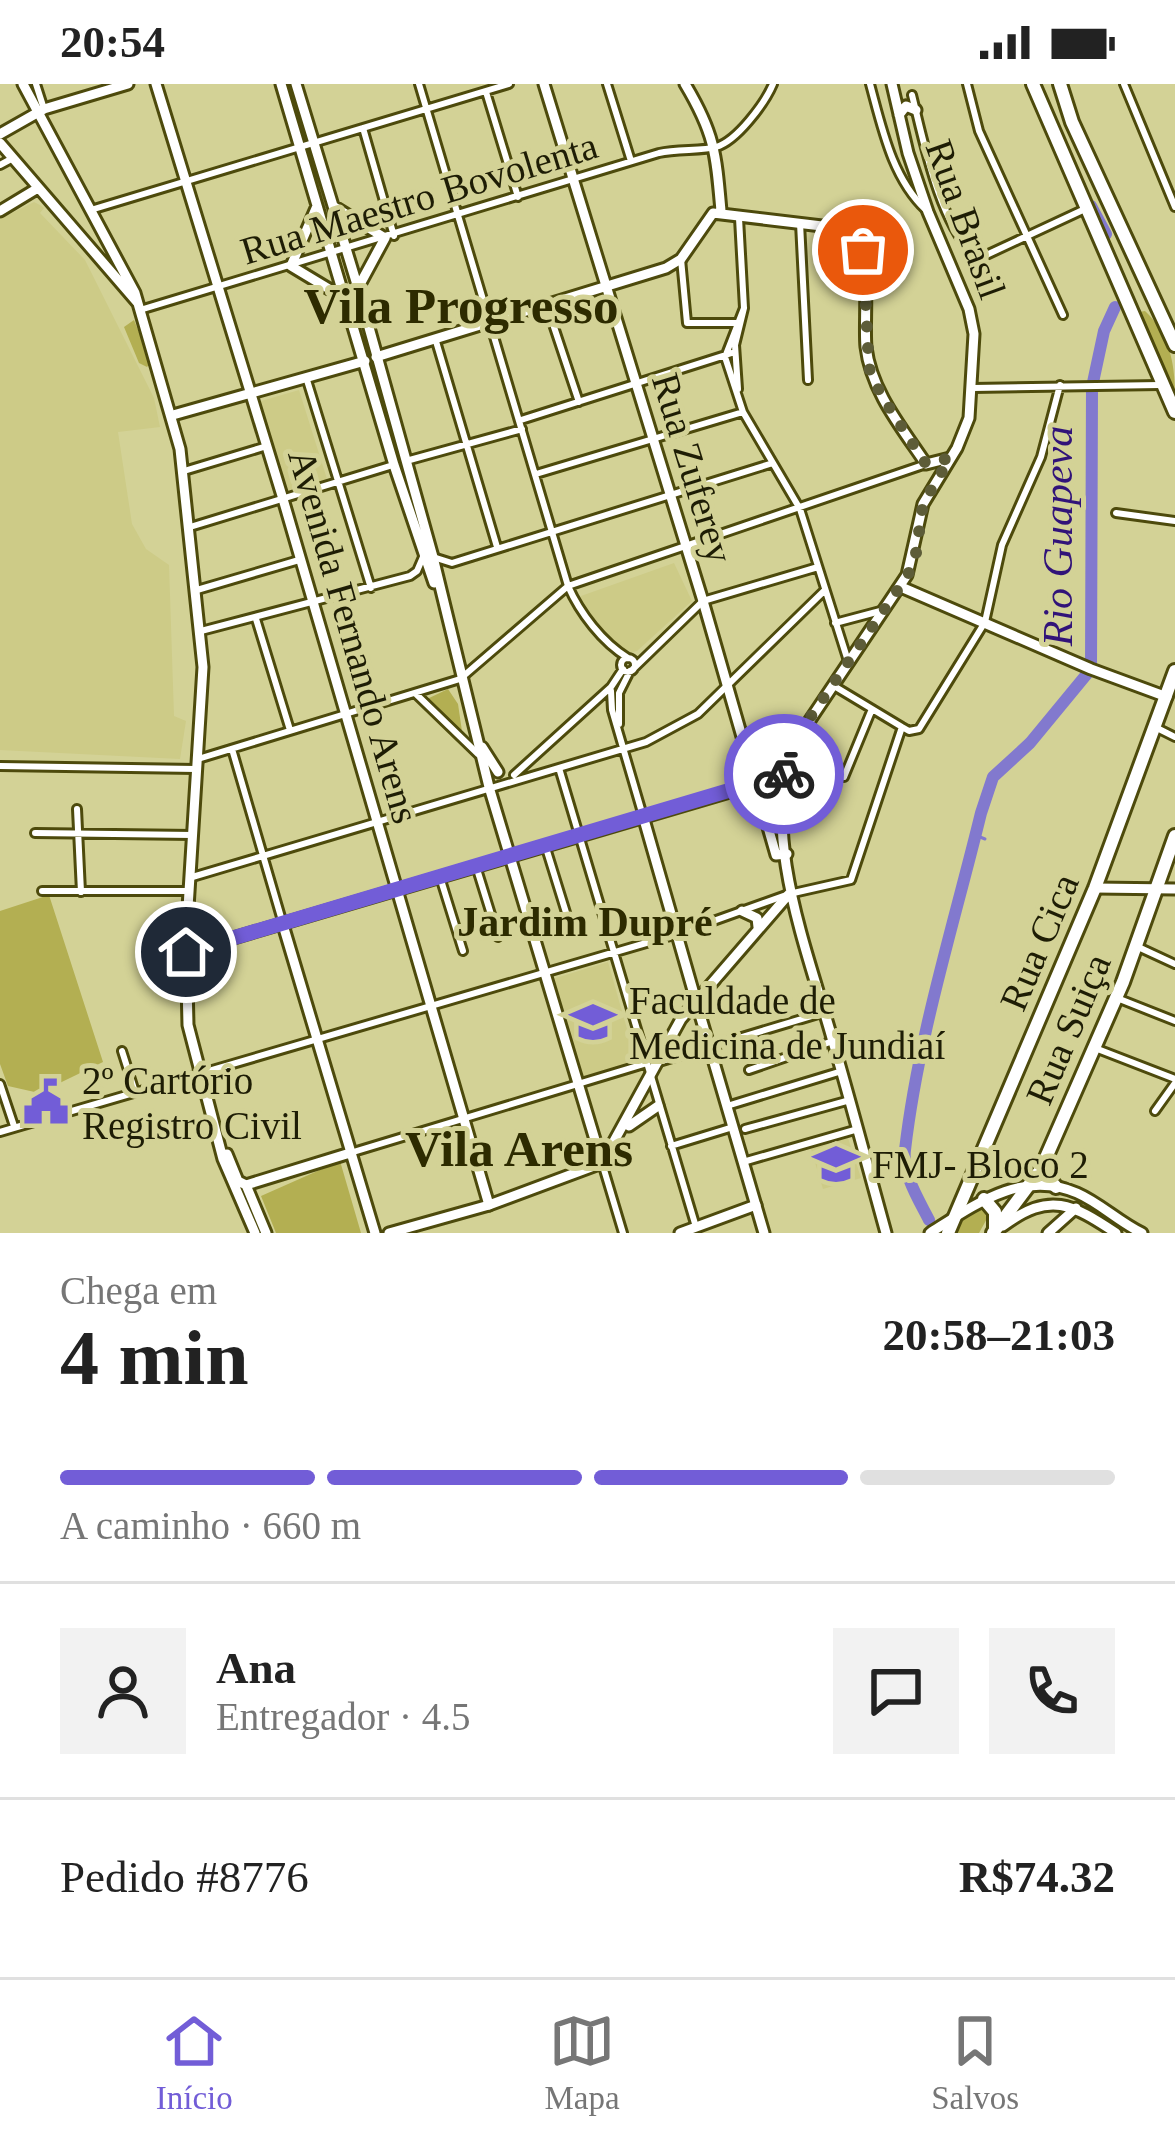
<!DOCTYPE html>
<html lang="pt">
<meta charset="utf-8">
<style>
body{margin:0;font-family:Georgia,serif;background:#f2f2f2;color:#222;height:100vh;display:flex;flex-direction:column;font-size:45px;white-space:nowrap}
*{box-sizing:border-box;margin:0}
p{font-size:39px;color:#767676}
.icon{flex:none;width:66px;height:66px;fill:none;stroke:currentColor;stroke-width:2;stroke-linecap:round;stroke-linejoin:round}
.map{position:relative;height:1149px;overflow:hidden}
.sheet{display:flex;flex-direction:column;background:#fff;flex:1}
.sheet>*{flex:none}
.pin{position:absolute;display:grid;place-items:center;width:102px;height:102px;color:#fff;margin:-51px;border:6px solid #fff;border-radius:50%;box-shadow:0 3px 12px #0007}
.courier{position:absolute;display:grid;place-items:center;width:120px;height:120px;margin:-60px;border:9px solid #725dd7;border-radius:50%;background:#fff;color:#222;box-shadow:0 3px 15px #0007}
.summary em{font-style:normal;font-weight:800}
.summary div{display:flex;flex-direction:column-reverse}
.summary{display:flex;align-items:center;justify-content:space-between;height:204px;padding:0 60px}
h1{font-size:78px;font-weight:800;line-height:90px}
.bar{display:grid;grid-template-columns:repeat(4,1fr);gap:18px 12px;align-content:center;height:144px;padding:0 60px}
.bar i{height:15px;border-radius:9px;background:#e0e0e0}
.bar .on{background:#725dd7}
.bar p{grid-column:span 4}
.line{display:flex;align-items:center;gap:30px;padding:0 60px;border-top:3px solid #e0e0e0}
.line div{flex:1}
.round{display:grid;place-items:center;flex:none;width:126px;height:126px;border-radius:0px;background:#f2f2f2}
.status{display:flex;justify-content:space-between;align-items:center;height:84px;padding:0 60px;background:#fff;direction:ltr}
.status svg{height:33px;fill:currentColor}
.dock{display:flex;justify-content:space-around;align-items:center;height:168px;border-top:3px solid #e0e0e0;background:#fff;font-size:33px;color:#767676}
.dock a{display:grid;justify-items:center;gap:6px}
.dock .on{color:#725dd7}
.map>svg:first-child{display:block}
.built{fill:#cdcb87}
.green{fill:#b3af52}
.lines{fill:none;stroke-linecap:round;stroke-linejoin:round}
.stream{stroke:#8279ce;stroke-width:3}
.river{stroke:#8279ce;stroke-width:12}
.minor-casing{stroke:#4d4a0c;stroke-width:12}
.tertiary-casing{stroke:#4d4a0c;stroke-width:15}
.secondary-casing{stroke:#4d4a0c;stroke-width:15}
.primary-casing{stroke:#4d4a0c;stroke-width:18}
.minor{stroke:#fff;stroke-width:6}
.tertiary{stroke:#fff;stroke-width:9}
.secondary{stroke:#fff;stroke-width:9}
.primary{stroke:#fff;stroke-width:12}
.done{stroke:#5d5c38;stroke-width:12;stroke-dasharray:0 21.6}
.route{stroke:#725dd7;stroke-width:15}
.labels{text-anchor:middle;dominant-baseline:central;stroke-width:10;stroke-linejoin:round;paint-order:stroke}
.street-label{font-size:39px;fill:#1e1d05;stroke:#d3d296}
.poi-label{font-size:39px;fill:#1e1d05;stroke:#d3d296;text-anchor:start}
.water-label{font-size:42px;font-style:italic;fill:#311379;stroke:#d3d296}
.neighbourhood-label{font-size:42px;font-weight:bold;fill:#2d2b00;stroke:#d3d296}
.district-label{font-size:51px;font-weight:bold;fill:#2d2b00;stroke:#d3d296}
</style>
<div class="status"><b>20:54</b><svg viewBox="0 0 49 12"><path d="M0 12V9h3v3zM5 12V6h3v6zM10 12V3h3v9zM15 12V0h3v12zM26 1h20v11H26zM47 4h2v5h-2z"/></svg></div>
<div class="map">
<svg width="1175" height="1149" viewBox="0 0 1175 1149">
<rect width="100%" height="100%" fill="#d3d296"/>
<path class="built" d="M34,118L40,121L44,124L40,129L85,176L154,314L160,343L118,348L132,440L146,465L169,481L174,632L186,637L180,675L0,666V135Z
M299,306L327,395L287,407L258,318Z
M674,479L692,517L637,567L623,571L577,522L581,512Z
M608,878L637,980L578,997L549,896Z
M848,1054L861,1094L823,1105L811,1065Z"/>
<path class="green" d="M1145,227C1169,250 1175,278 1175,311L1140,236L1139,228Z
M134,236L151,278L147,283L139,279L124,243Z
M448,605L458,620L463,654L427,615Z
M49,811L103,978L39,1009L8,1002L0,980V827Z
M340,1077L361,1149H276L261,1112Z
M979,1123L989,1131L979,1149H955L962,1132Z"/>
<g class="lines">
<path class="stream" d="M975,751L985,755"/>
<path class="river" d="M1091,122L1106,150
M929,1136C919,1116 902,1090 905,1066C918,953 954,840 981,729L993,693L1030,659L1091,585L1092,303L1104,247L1115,223"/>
<g class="minor-casing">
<path id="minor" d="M36,0L44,25
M419,0L568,502C580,529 602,558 628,574
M607,0L631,77
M870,0C882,44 892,94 926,126
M967,0L979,47L1063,231
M1124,0L1175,123
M486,8L518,113
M912,11C924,59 939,138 975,172L982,173L1085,125
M363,44L394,152
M0,81L13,74
M94,125L509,0
M800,139L808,296
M681,175L687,239H737
M547,222L579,318
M744,224L725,273L743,328L800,425L848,577
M140,226L659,69C677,65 703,67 716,63C737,57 765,19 773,0
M435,254L497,463
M306,293L371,504
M973,304L1160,301
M738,305L735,261L744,224L739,134
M521,336L735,268
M406,377L522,345
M184,387L267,362
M536,390L743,328
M1116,429L1175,437
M190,443L393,381
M433,473L452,479L773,379
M197,506L299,476
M256,535L290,646
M835,539L884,526
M201,547L410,492L417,487L423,473
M621 581a7 7 0 1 1 14 0a7 7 0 1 1-14 0Z
M633,585L703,517L818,483
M834,602L902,643L909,647L919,645L985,538L1002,461L1041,373L1060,301
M611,607L612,626L643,732
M416,610L478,670
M619,640V609L630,587
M1157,644L1175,653
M232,665L283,840
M198,675L460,595L568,502L926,380
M0,682L196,685
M559,684L696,1143
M514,691L611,603L623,585
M844,693L872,625
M77,725L81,808
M35,749L193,751
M546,764L568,835
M476,782L498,853
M440,793L463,867
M189,794L646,658L698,630L825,506
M42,807H188
M1136,862L1175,880
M1117,914L1175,937
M1095,964L1175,995
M122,967L135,1008
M659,978L825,928
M749,986L833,957
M0,1000L14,1042
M727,1022L842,987
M1155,1027L1175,999
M745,1045L850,1016
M0,1048L677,850L789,810L851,796L902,643
M671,1062L733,1043
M350,1069L644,980
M743,1078L858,1045
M602,1079L623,1149"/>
</g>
<g class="tertiary-casing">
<path id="tertiary" d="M156,0L283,415L489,1121
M544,0L703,517L776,771L787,770
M685,0C715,50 716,70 721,127
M0,50L44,25L128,0
M376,273L666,184L681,175L713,129L847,145C874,159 863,234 866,263C871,307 902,344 926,380L950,374
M173,331L365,277
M643,732L696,917
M1095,804L1175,805
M283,841L375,1149
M186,868L784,692
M246,1101L350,1069
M680,1149L756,1121
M1048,1149L1076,1124"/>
</g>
<g class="secondary-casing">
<path id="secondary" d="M23,0L135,209L180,365L203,583L186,856L188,941L223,1075L255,1149
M281,0L394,381L434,499
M296,0L358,204L433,473L489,703L602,1079
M899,31L906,22L916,26
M0,59L137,218
M317,122L291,182L344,214
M333,122L385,154L358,204
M0,127L38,104
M901,503L1091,585L1167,613
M482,663L498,688
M742,827L757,834L758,843
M696,917L764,1149
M629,1042L658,1022
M227,1070L238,1097L246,1101L266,1149
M1003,1142C1050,1107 1072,1120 1116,1149
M389,1149L489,1121L602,1079L681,935L789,810
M886,1149C868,1084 851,1019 832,954C808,868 759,747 794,660L907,491L923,420L957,364L969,334L974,250L969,225L928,128L908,69L892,0
M930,1149C974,1121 1022,1085 1077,1109C1100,1119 1119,1138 1142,1149"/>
</g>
<g class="primary-casing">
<path id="primary" d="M1033,0L1175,328
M1060,0L1072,38L1175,261
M1041,1085L1056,1103
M984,1115L995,1128V1145
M948,1149L1095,804L1175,587
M993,1149L1041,1085L1123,898L1175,752"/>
</g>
<use href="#minor" class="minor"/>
<use href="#tertiary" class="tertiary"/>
<use href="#secondary" class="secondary"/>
<use href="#primary" class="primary"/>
</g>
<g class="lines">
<path class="done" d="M784,690L794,660L807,638L908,491L916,469L923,420L950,374L926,380L881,311L869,284L863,166"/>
<path class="route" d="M186,868L784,690"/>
</g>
<defs>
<g id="university-bare" transform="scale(3.6)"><path d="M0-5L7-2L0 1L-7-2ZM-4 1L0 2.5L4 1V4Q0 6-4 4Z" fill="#725dd7" stroke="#d3d296" stroke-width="2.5" paint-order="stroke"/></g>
<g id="civic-bare" transform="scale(3.6)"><path d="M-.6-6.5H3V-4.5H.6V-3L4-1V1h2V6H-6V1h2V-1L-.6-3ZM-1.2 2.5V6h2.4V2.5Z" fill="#725dd7" stroke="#d3d296" stroke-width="2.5" paint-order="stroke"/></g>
</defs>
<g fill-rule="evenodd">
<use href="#university-bare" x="593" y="938"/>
<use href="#civic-bare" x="46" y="1018"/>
<use href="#university-bare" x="836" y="1080"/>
</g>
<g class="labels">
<g class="street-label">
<text transform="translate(419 114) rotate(-17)">Rua Maestro Bovolenta</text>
<text transform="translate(966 135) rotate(70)">Rua Brasil</text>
<text transform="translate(693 384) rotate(73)">Rua Zuferey</text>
<text transform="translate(354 552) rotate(74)">Avenida Fernando Arens</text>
<text transform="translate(1039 858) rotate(-67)">Rua Cica</text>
<text transform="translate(1068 945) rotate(-67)">Rua Suiça</text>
</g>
<g class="poi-label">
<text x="629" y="916">Faculdade de<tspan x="629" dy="45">Medicina de Jundiaí</tspan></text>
<text x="82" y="996">2º Cartório<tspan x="82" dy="45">Registro Civil</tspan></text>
<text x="872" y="1080">FMJ- Bloco 2</text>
</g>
<g class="water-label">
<text transform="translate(1058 452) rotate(-90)">Rio Guapeva</text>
</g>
<g class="neighbourhood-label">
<text x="585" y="838">Jardim Dupré</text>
</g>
<g class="district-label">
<text x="461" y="222">Vila Progresso</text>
<text x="519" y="1065">Vila Arens</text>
</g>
</g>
</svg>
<div class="pin" style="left:863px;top:166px;background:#ea580c"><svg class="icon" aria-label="bag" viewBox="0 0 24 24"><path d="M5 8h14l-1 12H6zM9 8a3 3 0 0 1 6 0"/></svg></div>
<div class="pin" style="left:186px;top:868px;background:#1f2937"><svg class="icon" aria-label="home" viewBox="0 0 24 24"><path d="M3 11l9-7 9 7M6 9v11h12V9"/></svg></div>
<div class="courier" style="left:784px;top:690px"><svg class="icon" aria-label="bike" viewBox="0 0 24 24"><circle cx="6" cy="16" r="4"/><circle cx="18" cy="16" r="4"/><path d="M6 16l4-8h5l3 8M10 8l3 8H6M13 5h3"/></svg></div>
</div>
<section class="sheet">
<div class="summary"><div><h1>4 min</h1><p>Chega em</p></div><em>20:58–21:03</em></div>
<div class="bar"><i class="on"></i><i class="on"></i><i class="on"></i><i></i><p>A caminho · 660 m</p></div>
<div class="line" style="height:216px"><a class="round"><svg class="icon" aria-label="person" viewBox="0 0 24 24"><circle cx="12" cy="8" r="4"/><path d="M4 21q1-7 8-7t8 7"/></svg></a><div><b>Ana</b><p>Entregador · 4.5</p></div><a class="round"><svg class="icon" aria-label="chat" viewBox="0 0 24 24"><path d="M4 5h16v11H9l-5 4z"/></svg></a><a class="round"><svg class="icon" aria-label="phone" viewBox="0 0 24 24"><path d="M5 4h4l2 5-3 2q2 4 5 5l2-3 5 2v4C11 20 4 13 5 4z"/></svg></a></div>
<div class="line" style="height:156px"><div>Pedido #8776</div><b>R$74.32</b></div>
</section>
<nav class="dock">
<a class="on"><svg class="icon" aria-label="home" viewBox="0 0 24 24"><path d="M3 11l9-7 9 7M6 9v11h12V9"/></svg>Início</a>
<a><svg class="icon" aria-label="map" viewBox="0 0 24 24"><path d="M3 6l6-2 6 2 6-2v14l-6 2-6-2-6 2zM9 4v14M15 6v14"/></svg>Mapa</a>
<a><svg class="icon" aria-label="saved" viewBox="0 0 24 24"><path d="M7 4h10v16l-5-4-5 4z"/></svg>Salvos</a>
</nav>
